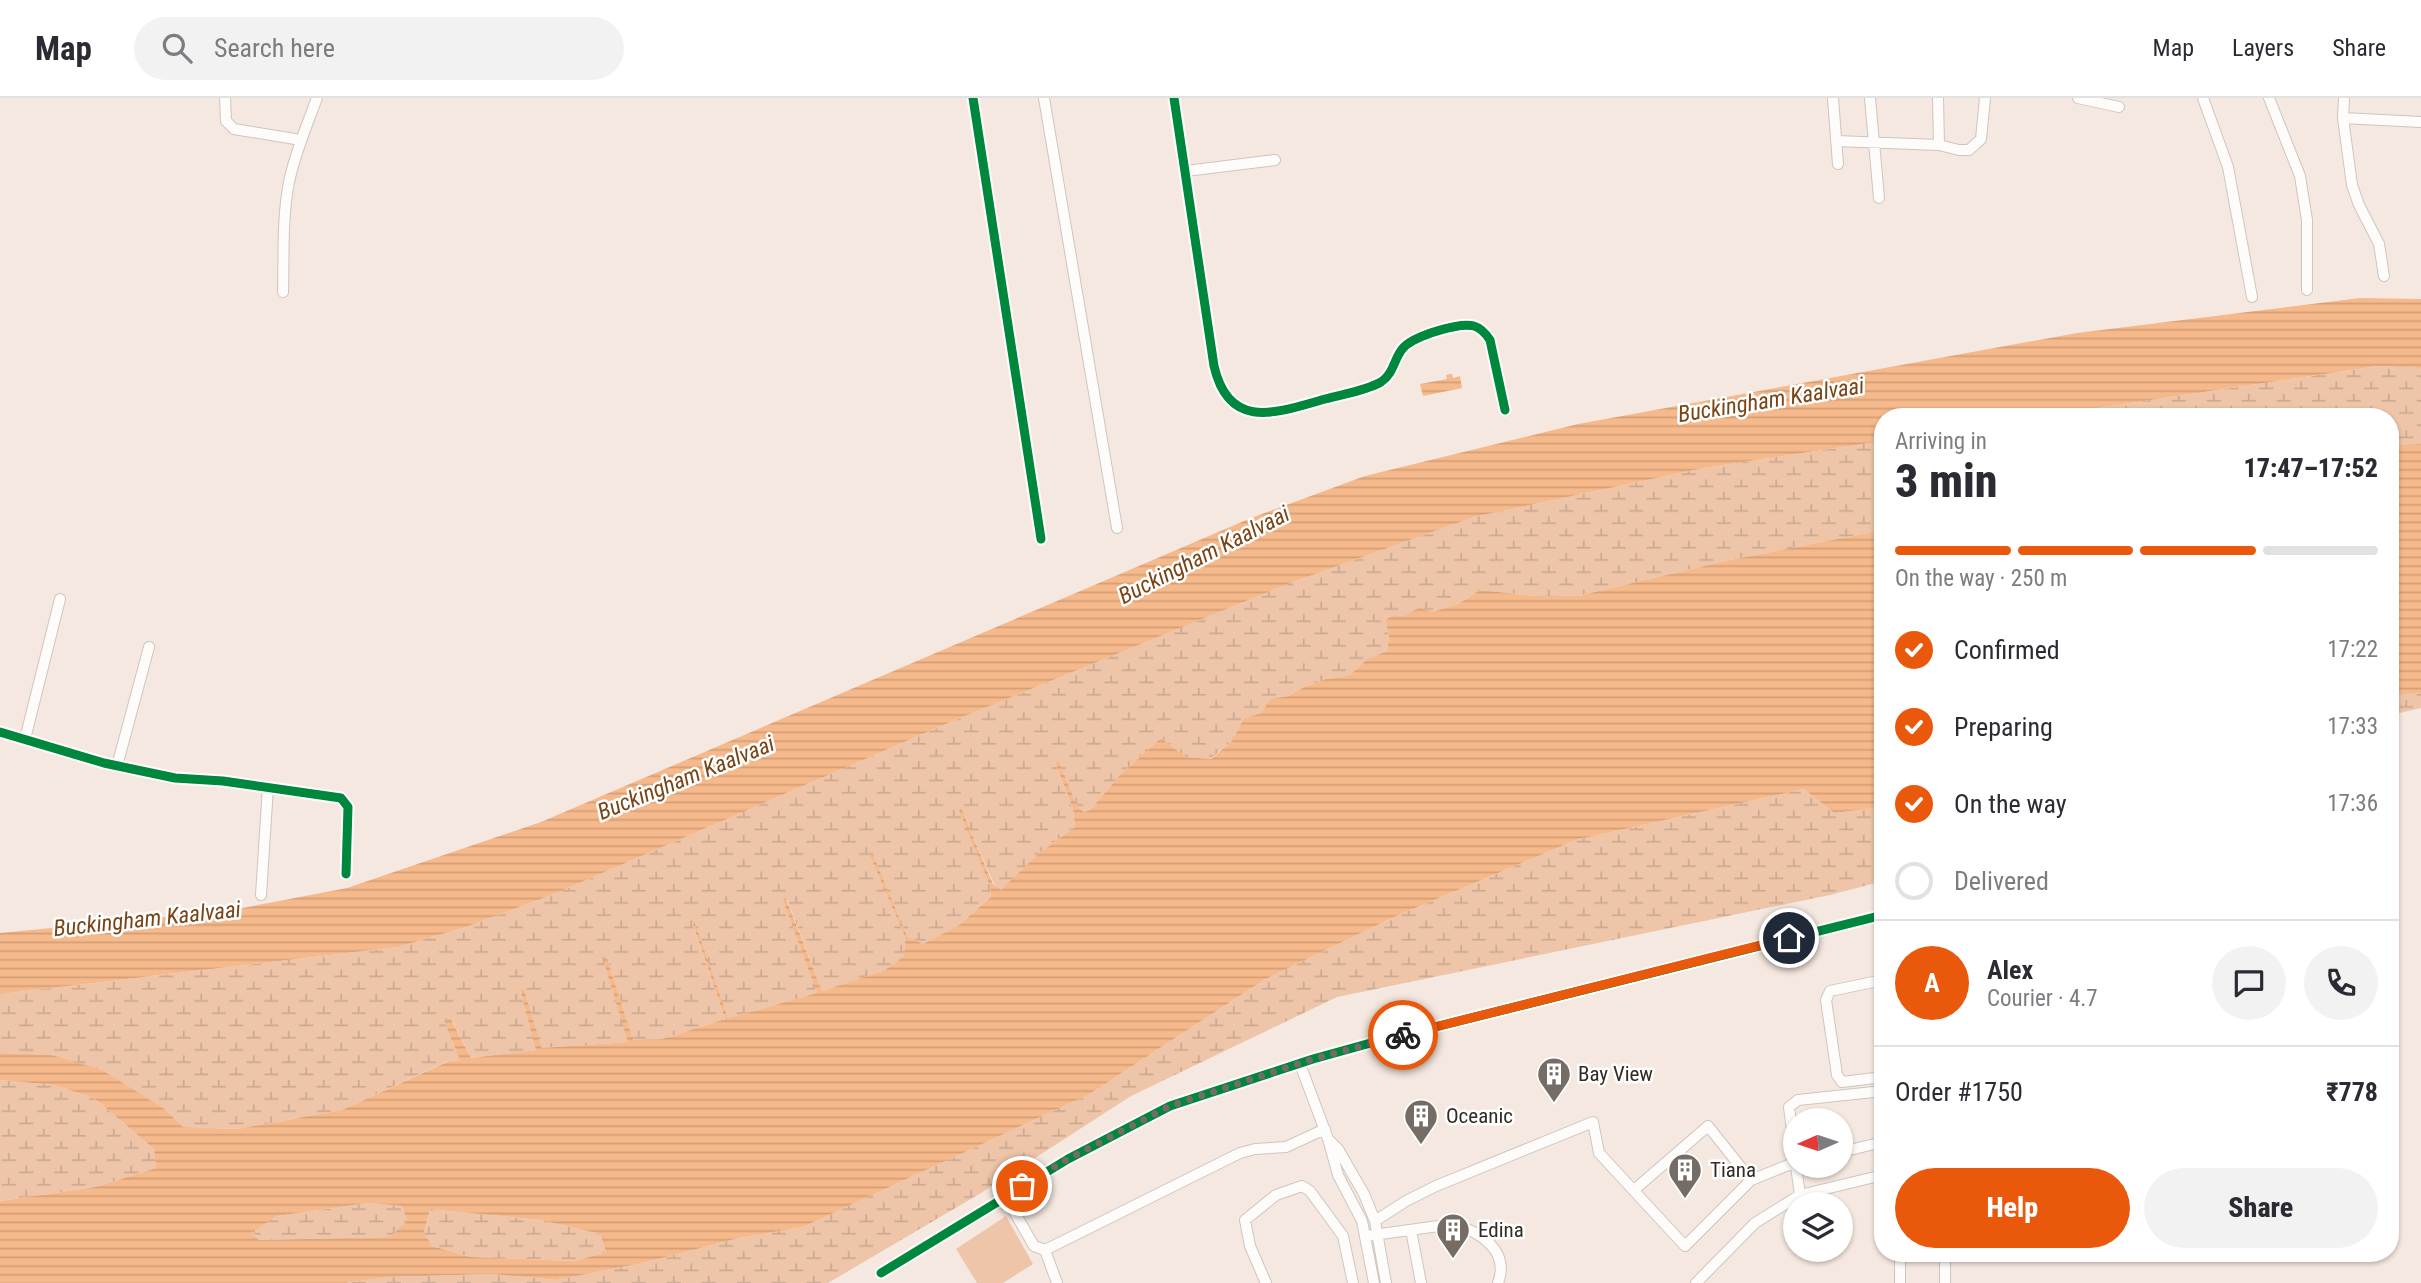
<!DOCTYPE html>
<meta charset="utf-8">
<style>
body{margin:0;font-family:"Roboto Condensed",sans-serif;background:#f2f2f3;color:#2b2b33;height:100vh;display:flex;flex-direction:column;font-size:26px;white-space:nowrap}
*{box-sizing:border-box;margin:0}
p{font-size:23px;color:#7c7c81}
.icon{flex:none;width:38px;height:38px;fill:none;stroke:currentColor;stroke-width:2;stroke-linecap:round;stroke-linejoin:round}
.map{position:relative;flex:1;overflow:hidden}
.side{position:absolute;left:1874px;top:310px;width:525px;height:854px;display:flex;flex-direction:column;background:#fff;border-radius:28px;box-shadow:0 2px 5px #0004}
.side>*{flex:none}
.needle{width:46px;rotate:267deg}
.controls{position:absolute;left:1783px;top:1010px;display:grid;gap:14px}
.controls a{display:grid;place-items:center;width:70px;height:70px;border-radius:50%;background:#fff;box-shadow:0 2px 5px #0004;font-size:35px}
.pin{position:absolute;display:grid;place-items:center;width:60px;height:60px;color:#fff;margin:-30px;border:4px solid #fff;border-radius:50%;box-shadow:0 2px 7px #0007}
.courier{position:absolute;display:grid;place-items:center;width:70px;height:70px;margin:-35px;border:5px solid #ea580c;border-radius:50%;background:#fff;color:#222;box-shadow:0 2px 9px #0007}
.overview em{font-style:normal;font-weight:800}
.overview div{display:flex;flex-direction:column-reverse}
.overview{display:flex;align-items:center;justify-content:space-between;height:119px;padding:0 21px}
h1{font-size:46px;font-weight:800;line-height:52px}
.bar{display:grid;grid-template-columns:repeat(4,1fr);gap:10px 7px;align-content:center;height:84px;padding:0 21px}
.bar i{height:9px;border-radius:5px;background:#e1e1e2}
.bar .on{background:#ea580c}
.bar p{grid-column:span 4}
.line{display:flex;align-items:center;gap:18px;padding:0 21px;border-top:2px solid #e1e1e2}
.line div{flex:1}
.round{display:grid;place-items:center;flex:none;width:74px;height:74px;border-radius:37px;background:#f2f2f3}
ol{padding:0 21px;list-style:none}
li{display:flex;align-items:center;gap:21px;height:77px}
li p{margin-inline-start:auto}
li .icon{padding:7px;border-radius:50%;background:#ea580c;color:#fff;stroke-width:4}
li:last-child{color:#7c7c81}
li i{width:38px;height:38px;border:4px solid #e1e1e2;border-radius:50%}
.action{display:flex;gap:14px;margin-top:auto;padding:14px 21px}
.action a{flex:1;height:80px;border-radius:42px;background:#ea580c;color:#fff;font-size:28px;font-weight:800;line-height:80px;text-align:center}
.action a+a{background:#f2f2f3;color:#2b2b33}
header{display:flex;align-items:center;gap:42px;box-sizing:border-box;height:98px;padding:0 35px;background:#fff;border-bottom:2px solid #e1e1e2}
header strong{font-size:33px}
nav{display:flex;gap:38px;margin-inline-start:auto;font-size:24px}
.search{width:490px;height:63px;background:#f2f2f3;display:flex;align-items:center;gap:18px;box-sizing:border-box;padding:0 24px;border-radius:38px;color:#7c7c81;font-size:26px}
.map>svg:first-child{display:block}
.grass{fill:#eec5a8}
.wetland{fill:url(#wetland-marsh)}
.water{fill:url(#water-rules);fill-rule:evenodd}
.lines{fill:none;stroke-linecap:round;stroke-linejoin:round}
.minor-casing{stroke:#cec5be;stroke-width:12}
.minor{stroke:#fefcfa;stroke-width:10}
.cycleway-casing{stroke:#fff;stroke-width:13}
.cycleway{stroke:#00873e;stroke-width:9}
.done{stroke:#766c66;stroke-width:7;stroke-dasharray:0 12.6}
.route{stroke:#ea580c;stroke-width:9}
.labels{text-anchor:middle;dominant-baseline:central;stroke-width:5;stroke-linejoin:round;paint-order:stroke}
.poi-label{font-size:21px;fill:#322a25;stroke:#fff;text-anchor:start}
.water-label{font-size:23px;font-style:italic;fill:#794416;stroke:#fff}
</style>
<header>
<strong>Map</strong>
<div class="search"><svg class="icon" aria-label="search" viewBox="0 0 24 24"><circle cx="10" cy="10" r="6"/><path d="M15 15l6 6"/></svg>Search here</div>
<nav><a>Map</a><a>Layers</a><a>Share</a></nav>
</header>
<div class="map">
<svg width="2421" height="1185" viewBox="0 0 2421 1185">
<defs>
<pattern id="wetland-marsh" width="20" height="14" patternUnits="userSpaceOnUse" patternTransform="scale(1.75)"><rect width="20" height="14" fill="#eec5a8"/><path d="M1 5h8M5 5V1M11 12h8M15 12V8" fill="none" stroke="#cda990"/></pattern>
<pattern id="water-rules" width="6" height="5" patternUnits="userSpaceOnUse" patternTransform="scale(1.75)"><rect width="6" height="5" fill="#f6b98b"/><path d="M0 2.5h6" fill="none" stroke="#d39f78"/></pattern>
</defs>
<rect width="100%" height="100%" fill="#f5e8e0"/>
<path class="grass" d="M1006,1118L1033,1166L1003,1185H977L956,1151Z"/>
<path class="wetland" d="M2378,268L2421,270V346L2391,347L2390,318H2043Z
M1883,343V432L1725,463L1578,498H1535L1480,492L1458,506L1432,514L1420,509L1403,518H1391L1385,523L1389,538L1387,553L1367,561L1350,577L1326,581L1304,589L1288,598L1270,601L1261,615L1244,620L1232,643L1210,661L1186,659L1161,640L1119,678L1090,712L1084,714L1077,708L1059,663L1055,664L1073,711L1075,729L1039,755L1001,793L994,786L961,711L990,788L991,799L959,827L923,846L907,838L873,758H870L905,839L904,858L885,872L822,893L787,801L784,802L817,895L728,920L693,823L692,825L725,921L662,941L633,943L607,860L604,862L629,944L542,950L524,891L520,893L537,952L471,960L452,922L444,923L461,962L448,963L342,1012L237,1031L183,1029L166,1012L140,998L51,957L0,955V896L398,849L466,829L554,796L953,623L1293,484L1474,419L1704,370Z
M2421,595V610L2391,617V598Z
M1804,691L1834,715L1883,709V783L1830,797L1337,899L1131,998L981,1095L828,1185H346L388,1179L491,1176L556,1182L643,1165L739,1140L803,1129L1088,997L1264,882L1394,819L1576,742Z
M0,982L54,987L94,1000L154,1051L156,1070L95,1089L0,1103Z
M368,1105L402,1108L407,1123L391,1139L259,1142L252,1133L277,1118Z
M430,1111L541,1122L600,1136L606,1154L575,1163L471,1159L432,1148L424,1136Z"/>
<path class="water" d="M2360,200L2421,201V270L2378,268L2043,318H1883V343L1704,370L1474,419L1293,484L953,623L554,796L466,829L398,849L0,896V835L227,813L347,790L541,724L1251,420L1365,378L1578,326L2077,235Z
M1452,276L1453,280L1460,278L1462,290L1423,298L1420,286L1447,281L1446,277Z
M2421,346V595L2391,598V347Z
M1883,432V709L1834,715L1804,691L1576,742L1394,819L1264,882L1088,997L803,1129L739,1140L643,1165L556,1182L491,1176L388,1179L346,1185H0V1103L95,1089L156,1070L154,1051L94,1000L54,987L0,982V955L51,957L102,972L166,1012L183,1029L237,1031L342,1012L449,963L460,962L444,923L451,921L471,960L536,952L520,892L524,891L542,950L628,944L603,861L607,860L633,942L662,941L725,921L692,824L694,823L728,920L817,895L783,802L786,800L822,893L885,872L904,858L905,839L870,758L873,757L907,838L923,846L959,827L991,799L990,788L959,712L961,710L993,786L1001,792L1039,755L1075,729L1073,711L1055,664L1059,663L1077,708L1084,714L1090,712L1119,678L1161,640L1186,659L1211,661L1232,643L1244,620L1261,615L1270,601L1288,598L1304,589L1326,581L1350,577L1367,561L1387,553L1389,538L1385,523L1391,518H1403L1420,509L1432,514L1458,506L1480,492L1535,498H1578L1725,463ZM368,1105L402,1108L407,1123L390,1139L259,1142L252,1134L277,1118ZM430,1111L541,1122L600,1136L606,1154L575,1163L471,1159L432,1148L424,1135Z"/>
<g class="lines">
<g class="minor-casing">
<path id="minor" d="M225,0L226,23L234,31L301,42
M973,0L1041,441
M1044,0L1117,430
M1174,0L1214,268C1229,333 1276,315 1325,301C1343,296 1365,293 1381,284C1394,276 1394,259 1404,249C1415,238 1459,224 1474,228C1481,230 1486,236 1490,242L1505,312
M1833,0L1838,66
M1870,0L1879,100
M1938,0L1939,47
M2078,0L2119,9
M2203,0L2228,69L2252,199
M2269,0L2300,78L2307,122V192
M2344,0L2343,20L2352,87L2359,107L2379,146L2384,178
M2343,20L2421,24
M1836,43L1939,47L1959,52H1969L1981,41L1985,0
M1186,73L1275,62
M283,194C284,158 282,120 289,84C295,55 307,27 317,0
M0,634L104,665L175,680L223,683L341,700L348,709L346,776
M25,641L60,501
M117,668L149,549
M261,797L268,689
M1883,882L1830,893L1826,902L1837,977L1842,984L1883,979
M1300,966L1328,1041L1338,1077L1362,1123L1374,1185
M1328,1041L1338,1051L1364,1096L1375,1123L1386,1185
M1841,1054L1883,1044
M1796,1063L1789,1009L1798,1002L1883,993
M1796,1068L1800,1097
M1634,1092L1708,1028L1751,1082
M1011,1108L1034,1148L1045,1152L1240,1055L1255,1051L1286,1049L1325,1031
M1375,1123L1406,1103L1436,1088L1593,1024L1599,1055L1685,1148L1751,1082L1796,1064
M1411,1132L1421,1185
M1366,1138L1453,1126C1481,1134 1510,1153 1498,1185
M1045,1152L1057,1185
M1900,1155V1185
M1945,1155V1185
M881,1175L1068,1061L1170,1008L1313,961L1367,946L1883,817
M1266,1185L1250,1148L1245,1122L1276,1097L1302,1088L1310,1093L1343,1138L1353,1185
M1696,1185L1755,1125L1800,1097L1883,1077"/>
</g>
<use href="#minor" class="minor"/>
<g class="cycleway-casing">
<path id="cycleway" d="M973,0L1041,441
M1174,0L1214,268C1229,333 1276,315 1325,301C1343,296 1365,293 1381,284C1394,276 1394,259 1404,249C1415,238 1459,224 1474,228C1481,230 1486,236 1490,242L1505,312
M0,634L104,665L175,680L223,683L341,700L348,709L346,776
M881,1175L1068,1061L1170,1008L1313,961L1367,946L1883,817"/>
</g>
<use href="#cycleway" class="cycleway"/>
</g>
<g class="lines">
<path class="done" d="M1022,1088L1068,1061L1170,1008L1313,961L1403,937"/>
<path class="route" d="M1403,937L1789,840"/>
</g>
<defs>
<g id="building-pin" transform="scale(1.75)"><path d="M0 17L-7.5 6A9.5 9.5 0 1 1 7.5 6Z" fill="#766c66" stroke="#fff"/><path d="M-4-6H4V6H1V3H-1V6H-4ZM-2.5-4.3h1.7v1.8h-1.7ZM.8-4.3h1.7v1.8H.8ZM-2.5-1h1.7V.8h-1.7ZM.8-1h1.7V.8H.8Z" fill="#fff"/></g>
</defs>
<g fill-rule="evenodd">
<use href="#building-pin" x="1554" y="976"/>
<use href="#building-pin" x="1421" y="1018"/>
<use href="#building-pin" x="1685" y="1072"/>
<use href="#building-pin" x="1453" y="1132"/>
</g>
<g class="labels">
<g class="poi-label">
<text x="1578" y="976">Bay View</text>
<text x="1446" y="1018">Oceanic</text>
<text x="1710" y="1072">Tiana</text>
<text x="1478" y="1132">Edina</text>
</g>
<g class="water-label">
<text transform="translate(1771 302) rotate(-9)">Buckingham Kaalvaai</text>
<text transform="translate(1204 457) rotate(-27)">Buckingham Kaalvaai</text>
<text transform="translate(686 680) rotate(-22)">Buckingham Kaalvaai</text>
<text transform="translate(147 821) rotate(-6)">Buckingham Kaalvaai</text>
</g>
</g>
</svg>
<div class="controls">
<a><svg class="needle" viewBox="-14 -14 28 28"><path d="M0-13l5 13h-10z" fill="#e53935"/><path d="M0 13l5-13h-10z" fill="#7c7c81"/></svg></a>
<a><svg class="icon" aria-label="layers" viewBox="0 0 24 24"><path d="M12 4l9 5-9 5-9-5zM3 14l9 5 9-5"/></svg></a>
</div>
<div class="pin" style="left:1022px;top:1088px;background:#ea580c"><svg class="icon" aria-label="bag" viewBox="0 0 24 24"><path d="M5 8h14l-1 12H6zM9 8a3 3 0 0 1 6 0"/></svg></div>
<div class="pin" style="left:1789px;top:840px;background:#1f2937"><svg class="icon" aria-label="home" viewBox="0 0 24 24"><path d="M3 11l9-7 9 7M6 9v11h12V9"/></svg></div>
<div class="courier" style="left:1403px;top:937px"><svg class="icon" aria-label="bike" viewBox="0 0 24 24"><circle cx="6" cy="16" r="4"/><circle cx="18" cy="16" r="4"/><path d="M6 16l4-8h5l3 8M10 8l3 8H6M13 5h3"/></svg></div>
<section class="side">
<div class="overview"><div><h1>3 min</h1><p>Arriving in</p></div><em>17:47–17:52</em></div>
<div class="bar"><i class="on"></i><i class="on"></i><i class="on"></i><i></i><p>On the way · 250 m</p></div>
<ol>
<li><svg class="icon" aria-label="check" viewBox="0 0 24 24"><path d="M5 12l5 5 9-10"/></svg>Confirmed<p>17:22</p></li>
<li><svg class="icon" aria-label="check" viewBox="0 0 24 24"><path d="M5 12l5 5 9-10"/></svg>Preparing<p>17:33</p></li>
<li><svg class="icon" aria-label="check" viewBox="0 0 24 24"><path d="M5 12l5 5 9-10"/></svg>On the way<p>17:36</p></li>
<li><i></i>Delivered</li>
</ol>
<div class="line" style="height:126px"><b class="round" style="background:#ea580c;color:#fff">A</b><div><b>Alex</b><p>Courier · 4.7</p></div><a class="round"><svg class="icon" aria-label="chat" viewBox="0 0 24 24"><path d="M4 5h16v11H9l-5 4z"/></svg></a><a class="round"><svg class="icon" aria-label="phone" viewBox="0 0 24 24"><path d="M5 4h4l2 5-3 2q2 4 5 5l2-3 5 2v4C11 20 4 13 5 4z"/></svg></a></div>
<div class="line" style="height:91px"><div>Order #1750</div><b>₹778</b></div>
<div class="action"><a>Help</a><a>Share</a></div>
</section>
</div>
